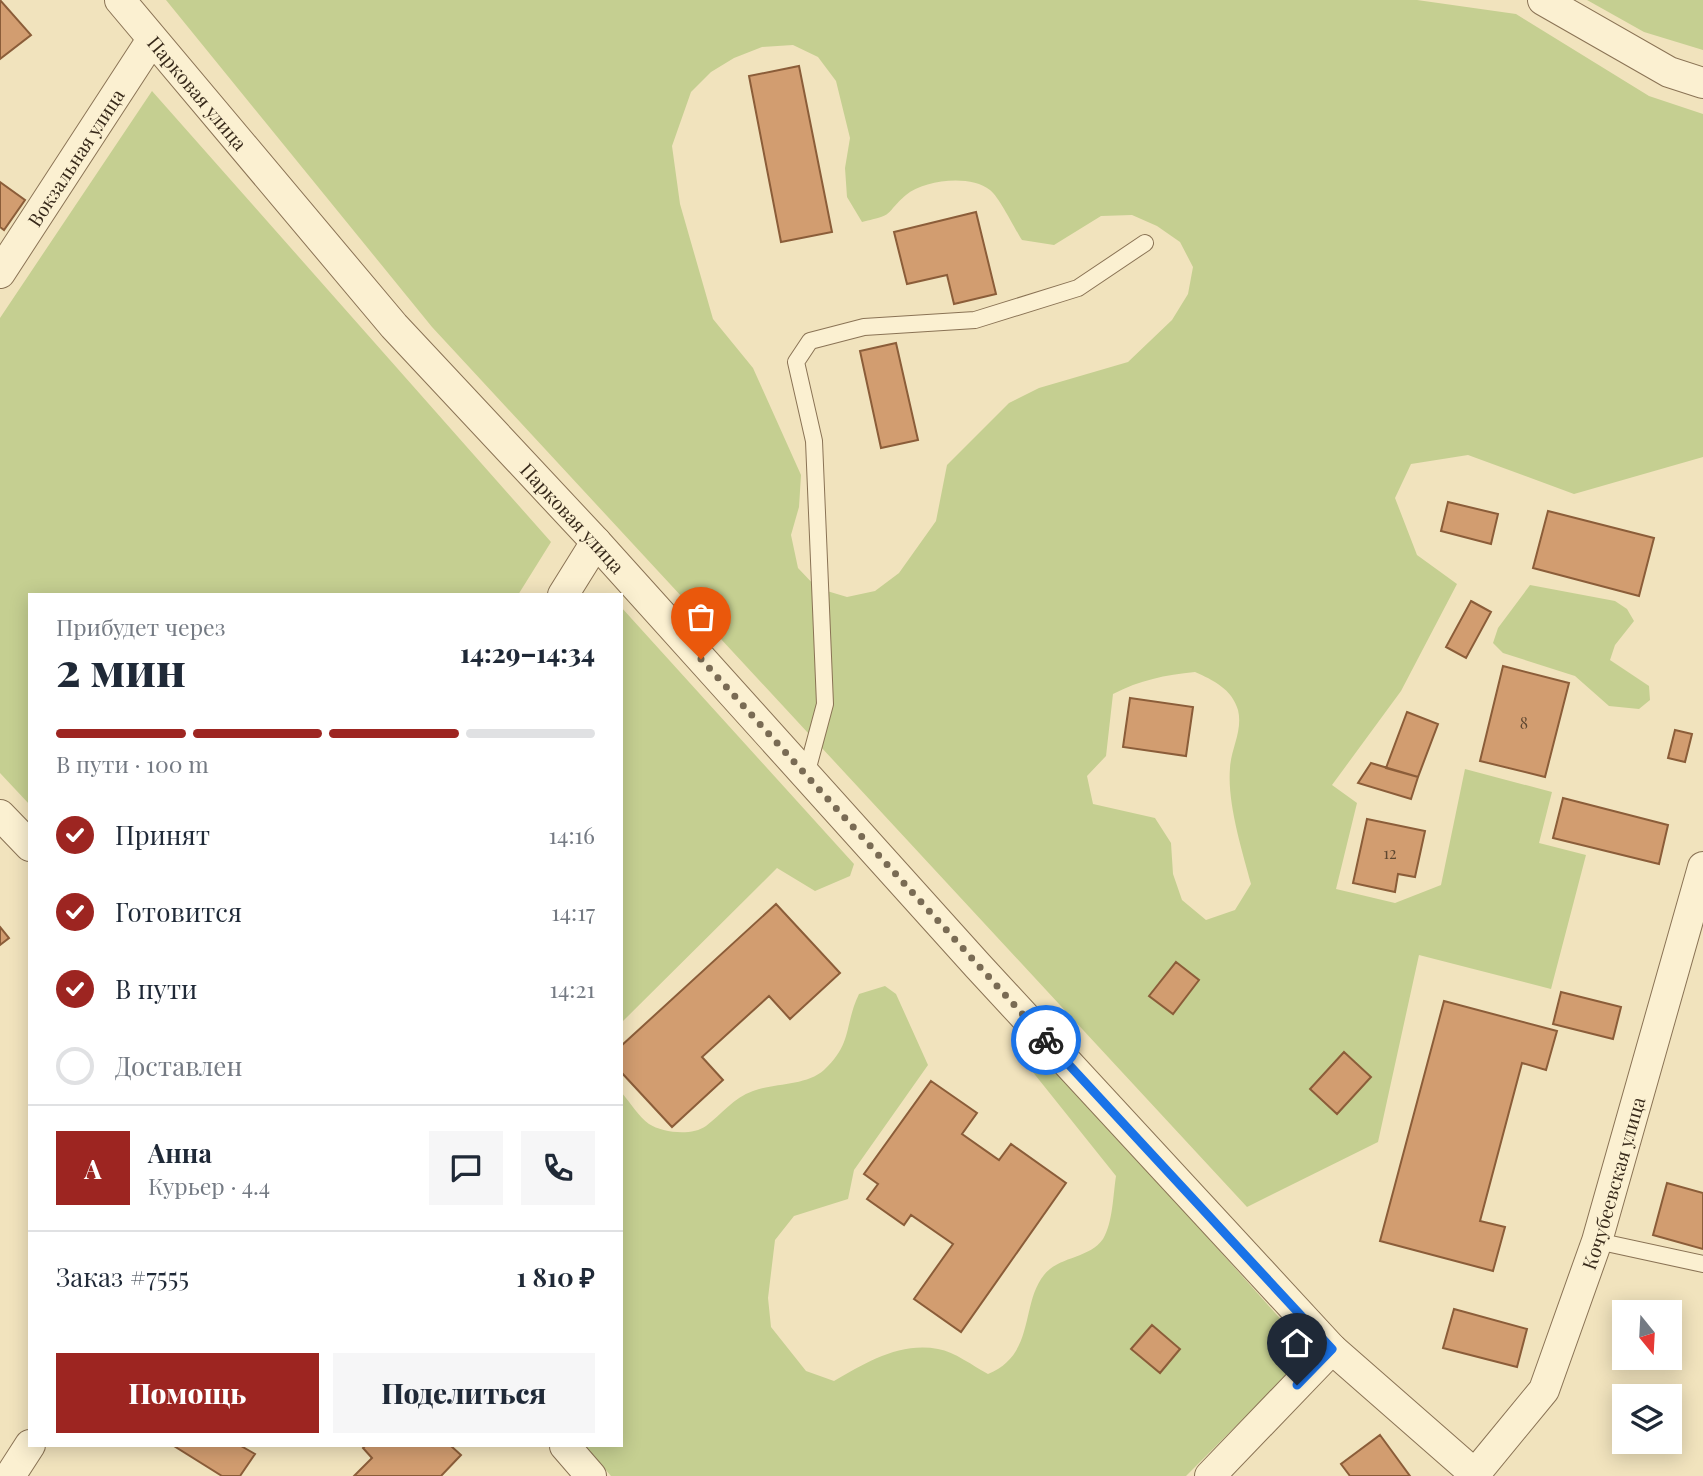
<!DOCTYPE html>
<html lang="ru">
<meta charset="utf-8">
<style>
body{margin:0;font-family:"Playfair Display",serif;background:#f6f6f7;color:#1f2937;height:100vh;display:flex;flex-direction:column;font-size:26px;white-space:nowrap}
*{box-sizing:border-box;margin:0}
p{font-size:23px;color:#747a83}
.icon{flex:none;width:38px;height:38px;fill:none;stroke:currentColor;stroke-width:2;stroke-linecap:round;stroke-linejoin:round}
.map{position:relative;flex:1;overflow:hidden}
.details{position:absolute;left:28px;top:593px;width:595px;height:854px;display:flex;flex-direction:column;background:#fff;border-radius:0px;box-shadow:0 4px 18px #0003}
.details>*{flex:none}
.needle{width:46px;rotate:162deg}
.controls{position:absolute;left:1612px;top:1300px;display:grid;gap:14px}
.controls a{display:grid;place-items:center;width:70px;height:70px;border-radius:0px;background:#fff;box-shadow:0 4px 18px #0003;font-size:35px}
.pin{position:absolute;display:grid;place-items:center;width:60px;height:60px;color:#fff;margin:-72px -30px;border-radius:50% 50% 50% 0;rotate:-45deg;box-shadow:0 0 7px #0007}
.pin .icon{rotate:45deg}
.courier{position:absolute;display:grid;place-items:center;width:70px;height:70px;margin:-35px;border:5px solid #1a73e8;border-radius:50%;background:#fff;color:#222;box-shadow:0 2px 9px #0007}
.summary em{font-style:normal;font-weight:800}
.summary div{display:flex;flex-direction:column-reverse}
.summary{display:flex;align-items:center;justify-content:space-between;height:119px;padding:0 28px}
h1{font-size:46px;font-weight:800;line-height:52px}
.bar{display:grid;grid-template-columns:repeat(4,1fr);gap:10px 7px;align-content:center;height:84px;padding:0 28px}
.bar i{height:9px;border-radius:5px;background:#e0e1e3}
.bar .selected{background:#9d2521}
.bar p{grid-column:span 4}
.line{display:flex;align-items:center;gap:18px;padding:0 28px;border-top:2px solid #e0e1e3}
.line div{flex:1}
.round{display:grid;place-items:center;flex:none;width:74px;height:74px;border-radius:0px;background:#f6f6f7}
ol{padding:0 28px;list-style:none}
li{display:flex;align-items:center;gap:21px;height:77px}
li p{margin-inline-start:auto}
li .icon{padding:7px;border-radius:50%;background:#9d2521;color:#fff;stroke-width:4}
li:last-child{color:#747a83}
li i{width:38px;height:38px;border:4px solid #e0e1e3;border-radius:50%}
.action{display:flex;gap:14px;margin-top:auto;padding:14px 28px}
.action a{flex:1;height:80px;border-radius:0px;background:#9d2521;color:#fff;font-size:28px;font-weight:800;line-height:80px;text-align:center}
.action a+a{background:#f6f6f7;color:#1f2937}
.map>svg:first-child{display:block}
.green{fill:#c5cf91;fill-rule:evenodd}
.building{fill:#d29d70;stroke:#8b5d39;stroke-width:2}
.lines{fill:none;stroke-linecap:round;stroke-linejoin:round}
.service-casing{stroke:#8a7355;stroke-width:18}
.minor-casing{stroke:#8a7355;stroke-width:32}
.service{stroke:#fbf0d1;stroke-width:16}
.minor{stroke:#fbf0d1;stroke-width:30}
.done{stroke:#796b54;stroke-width:7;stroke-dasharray:0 12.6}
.route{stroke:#1a73e8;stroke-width:9}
.labels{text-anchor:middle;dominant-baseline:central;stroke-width:6;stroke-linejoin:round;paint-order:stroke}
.number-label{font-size:16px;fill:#5e4730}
.street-label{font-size:19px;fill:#382a1b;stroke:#f8edcd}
</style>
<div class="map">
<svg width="1703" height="1476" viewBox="0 0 1703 1476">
<rect width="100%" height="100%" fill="#f1e3bd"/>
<path class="green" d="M166,0H1417L1516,14L1649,96L1703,114V457L1574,494L1468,455L1411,464L1395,498L1417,555L1457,584L1401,691L1332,785L1357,803L1336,889L1395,903L1441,885L1465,769L1552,792L1539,843L1586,855L1551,989L1419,955L1378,1142L1247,1207L432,327ZM793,45L818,57L836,81L850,138L845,168L847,197L862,222C897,214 883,215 906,195C924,180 970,174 990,190C1000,198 1014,228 1022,240L1054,245L1101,216L1132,215L1157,226L1180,242L1193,267L1188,294L1172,320L1128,362L1039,388L1009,403L947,465L936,521L899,573L875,591L847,597L817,588L798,568L791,535L799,507L801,475L753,368L713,319L680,204L672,146L691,92L711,72L734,58L762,47ZM1195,672C1213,680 1232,689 1238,710C1243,731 1231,748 1230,768C1227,803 1242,850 1251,884L1235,910L1206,920L1182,900L1173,874L1171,843L1155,818L1093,804L1087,776L1106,756L1113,694C1140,680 1165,675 1195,672Z
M1587,0H1703V50L1644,32Z
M152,91L551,542L518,595H30V805L0,773V318Z
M1530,585L1615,601L1627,609L1634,621L1615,645L1610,660L1649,686L1650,700L1639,709L1609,706L1575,676L1503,653L1493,643L1498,628Z
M621,607L854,864L850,876L815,891L777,868L621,1023Z
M885,986L896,994L928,1065L854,1170L848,1199L794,1216L775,1240L768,1298L771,1327L806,1371L834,1381C866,1363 899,1342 938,1349C955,1352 973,1366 988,1374C1036,1354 1020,1305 1044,1275C1059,1256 1089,1259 1103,1239C1113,1222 1113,1195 1116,1176L1024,1061L1021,1048L1036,1045L1310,1352L1186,1476H611L585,1446H621V1092C630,1102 639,1117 649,1124C663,1133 692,1136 706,1126C722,1114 733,1098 753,1091C774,1083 806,1086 824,1070C853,1043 844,1025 859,994Z"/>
<path class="building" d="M0,0L31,35L0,59Z
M799,66L832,232L781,242L749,76Z
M0,182L25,200L4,230L0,227Z
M976,212L996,294L954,304L947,275L907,284L894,232Z
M896,343L918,440L881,448L860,351Z
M1448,502L1498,514L1491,544L1441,531Z
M1548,511L1654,538L1639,596L1533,568Z
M1471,601L1491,612L1466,658L1446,647Z
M1503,666L1569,683L1545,777L1480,761Z
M1130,698L1193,707L1186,756L1123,747Z
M1407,712L1438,724L1418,777L1386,768Z
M1675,730L1692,734L1685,762L1668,758Z
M1371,763L1418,777L1411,799L1358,783Z
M1563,798L1668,825L1659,864L1553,838Z
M1367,819L1425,831L1415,877L1398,874L1395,892L1353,883Z
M776,904L840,973L790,1019L769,996L702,1057L723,1080L672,1127L621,1072V1046Z
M0,927L9,938L0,945Z
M1176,962L1199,980L1173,1014L1149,996Z
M1561,992L1621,1007L1613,1039L1553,1024Z
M1444,1001L1557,1031L1546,1070L1522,1063L1480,1221L1505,1227L1493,1271L1380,1241Z
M1344,1052L1371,1077L1337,1114L1310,1089Z
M931,1081L977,1113L962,1134L999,1160L1011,1144L1066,1183L961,1332L914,1299L953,1244L911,1215L904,1225L867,1199L878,1184L864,1174Z
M1667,1183L1703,1193V1249L1653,1235Z
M1454,1309L1527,1329L1517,1367L1443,1348Z
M1152,1325L1180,1349L1160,1373L1131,1349Z
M1380,1435L1410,1476H1350L1341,1464Z
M174,1446H241L255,1454L240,1476H222Z
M365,1446H451L461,1455L441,1476H354L372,1458L363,1448Z"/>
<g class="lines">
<g class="service-casing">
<path id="service" d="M806,775L825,704L814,441L796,362L810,341L864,327L975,320L1078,288L1145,243
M1597,1241L1703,1264"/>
</g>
<g class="minor-casing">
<g id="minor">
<path id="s1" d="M120,0L394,326L596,542L978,966L1332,1349L1477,1476"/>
<path d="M1543,0L1669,72L1703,83"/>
<path id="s2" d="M0,273L151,41"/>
<path d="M563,595L596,542"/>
<path d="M0,815L30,846"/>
<path d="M565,1446L591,1476"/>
<path id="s3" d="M1475,1474L1544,1390L1597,1241L1703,867"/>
<path d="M10,1476L30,1445"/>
<path d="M1210,1476L1332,1349"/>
</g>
</g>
<use href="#service" class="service"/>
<use href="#minor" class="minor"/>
</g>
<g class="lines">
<path class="done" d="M701,659L1046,1040"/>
<path class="route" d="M1046,1040L1332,1349L1297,1385"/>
</g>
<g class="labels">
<g class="number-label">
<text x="1524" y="722">8</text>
<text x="1390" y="852">12</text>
</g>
<g class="street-label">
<text stroke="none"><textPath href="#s1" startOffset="121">Парковая улица</textPath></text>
<text stroke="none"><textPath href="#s2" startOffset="138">Вокзальная улица</textPath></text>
<text stroke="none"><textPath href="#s1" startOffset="688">Парковая улица</textPath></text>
<text stroke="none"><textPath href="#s3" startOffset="327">Кочубеевская улица</textPath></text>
</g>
</g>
</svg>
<div class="controls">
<a><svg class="needle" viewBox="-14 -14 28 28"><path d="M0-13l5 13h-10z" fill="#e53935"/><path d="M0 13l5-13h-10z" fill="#747a83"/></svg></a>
<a><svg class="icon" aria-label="layers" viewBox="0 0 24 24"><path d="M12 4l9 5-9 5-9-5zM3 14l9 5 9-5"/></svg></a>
</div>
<div class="pin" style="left:701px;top:659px;background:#ea580c"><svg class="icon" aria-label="bag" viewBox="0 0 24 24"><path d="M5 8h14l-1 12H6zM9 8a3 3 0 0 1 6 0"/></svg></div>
<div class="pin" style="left:1297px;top:1385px;background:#1f2937"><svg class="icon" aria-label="home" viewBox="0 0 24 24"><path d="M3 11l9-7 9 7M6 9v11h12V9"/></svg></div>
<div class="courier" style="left:1046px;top:1040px"><svg class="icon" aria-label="bike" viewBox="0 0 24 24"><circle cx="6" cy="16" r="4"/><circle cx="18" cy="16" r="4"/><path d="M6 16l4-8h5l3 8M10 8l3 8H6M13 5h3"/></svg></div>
<section class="details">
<div class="summary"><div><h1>2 мин</h1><p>Прибудет через</p></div><em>14:29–14:34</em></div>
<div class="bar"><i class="selected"></i><i class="selected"></i><i class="selected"></i><i></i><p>В пути · 100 m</p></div>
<ol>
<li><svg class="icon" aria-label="check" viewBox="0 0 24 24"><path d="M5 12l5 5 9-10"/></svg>Принят<p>14:16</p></li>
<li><svg class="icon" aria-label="check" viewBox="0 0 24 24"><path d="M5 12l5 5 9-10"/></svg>Готовится<p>14:17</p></li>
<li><svg class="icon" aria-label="check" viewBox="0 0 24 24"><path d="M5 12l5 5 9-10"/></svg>В пути<p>14:21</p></li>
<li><i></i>Доставлен</li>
</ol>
<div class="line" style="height:126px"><b class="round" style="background:#9d2521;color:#fff">А</b><div><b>Анна</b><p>Курьер · 4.4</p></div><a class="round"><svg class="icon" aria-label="chat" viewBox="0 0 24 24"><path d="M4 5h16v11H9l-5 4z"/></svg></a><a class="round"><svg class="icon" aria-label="phone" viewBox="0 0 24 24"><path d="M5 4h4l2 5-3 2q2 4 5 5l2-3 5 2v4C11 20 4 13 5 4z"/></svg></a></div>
<div class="line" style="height:91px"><div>Заказ #7555</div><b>1 810 ₽</b></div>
<div class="action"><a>Помощь</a><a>Поделиться</a></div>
</section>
</div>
